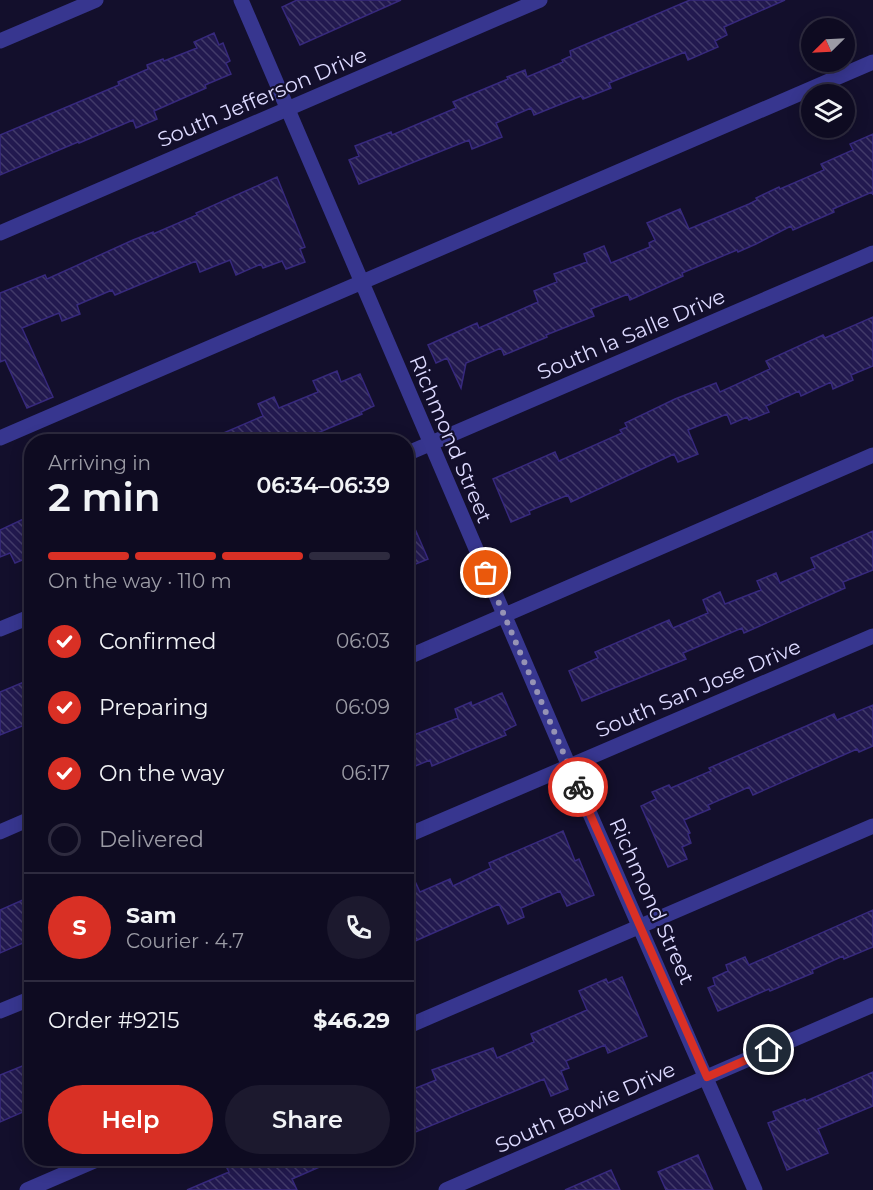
<!DOCTYPE html>
<meta charset="utf-8">
<style>
body{margin:0;font-family:Montserrat,sans-serif;background:#1c192e;color:#f1f3f6;height:100vh;display:flex;flex-direction:column;font-size:22px;white-space:nowrap}
*{box-sizing:border-box;margin:0}
p{font-size:20px;color:#9b9ba5}
.icon{flex:none;width:33px;height:33px;fill:none;stroke:currentColor;stroke-width:2;stroke-linecap:round;stroke-linejoin:round}
.map{position:relative;flex:1;overflow:hidden}
.drawer{position:absolute;left:24px;top:434px;width:390px;height:732px;display:flex;flex-direction:column;background:#0e0b21;border-radius:24px;box-shadow:0 3px 15px #0003,0 0 0 2px #2e2b3f}
.drawer>*{flex:none}
.needle{width:39px;rotate:246deg}
.controls{position:absolute;left:801px;top:18px;display:grid;gap:12px}
.controls a{display:grid;place-items:center;width:54px;height:54px;border-radius:50%;background:#0e0b21;box-shadow:0 3px 15px #0003,0 0 0 2px #2e2b3f;font-size:30px}
.pin{position:absolute;display:grid;place-items:center;width:51px;height:51px;color:#fff;margin:-26px;border:3px solid #fff;border-radius:50%;box-shadow:0 2px 6px #0007}
.courier{position:absolute;display:grid;place-items:center;width:60px;height:60px;margin:-30px;border:4px solid #d93025;border-radius:50%;background:#fff;color:#222;box-shadow:0 2px 8px #0007}
.head em{font-style:normal;font-weight:600}
.head div{display:flex;flex-direction:column-reverse}
.head{display:flex;align-items:center;justify-content:space-between;height:102px;padding:0 24px}
h1{font-size:39px;font-weight:600;line-height:45px}
.bar{display:grid;grid-template-columns:repeat(4,1fr);gap:9px 6px;align-content:center;height:72px;padding:0 24px}
.bar i{height:8px;border-radius:4px;background:#2e2b3f}
.bar .selected{background:#d93025}
.bar p{grid-column:span 4}
.line{display:flex;align-items:center;gap:15px;padding:0 24px;border-top:2px solid #2e2b3f}
.line div{flex:1}
.round{display:grid;place-items:center;flex:none;width:63px;height:63px;border-radius:32px;background:#1c192e}
ol{padding:0 24px;list-style:none}
li{display:flex;align-items:center;gap:18px;height:66px}
li p{margin-inline-start:auto}
li .icon{padding:6px;border-radius:50%;background:#d93025;color:#fff;stroke-width:4}
li:last-child{color:#9b9ba5}
li i{width:33px;height:33px;border:3px solid #2e2b3f;border-radius:50%}
.cta{display:flex;gap:12px;margin-top:auto;padding:12px 24px}
.cta a{flex:1;height:69px;border-radius:36px;background:#d93025;color:#fff;font-size:24px;font-weight:600;line-height:69px;text-align:center}
.cta a+a{background:#1c192e;color:#f1f3f6}
.map>svg:first-child{display:block}
.building{fill:url(#building-back-hatch);stroke:#37297d;stroke-width:1.5}
.lines{fill:none;stroke-linecap:round;stroke-linejoin:round}
.minor{stroke:#37368f;stroke-width:15}
.done{stroke:#9693b5;stroke-width:6;stroke-dasharray:0 10.8}
.route{stroke:#d93025;stroke-width:8}
.labels{text-anchor:middle;dominant-baseline:central;stroke-width:4.5;stroke-linejoin:round;paint-order:stroke}
.street-label{font-size:21px;fill:#dddaff;stroke:#130f2c}
</style>
<div class="map">
<svg width="873" height="1190" viewBox="0 0 873 1190">
<defs>
<pattern id="building-back-hatch" width="6" height="6" patternUnits="userSpaceOnUse" patternTransform="scale(1.5)"><rect width="6" height="6" fill="#22194f"/><path d="M-1 5l2 2M0 0l6 6M5-1l2 2" fill="none" stroke="#423a69"/></pattern>
</defs>
<rect width="100%" height="100%" fill="#130f2c"/>
<path class="building" d="M297,0H401L300,45L282,7Z
M690,0H785L724,27L727,35L715,41L718,47L688,60L685,52L609,83L611,88L583,99L581,96L534,115L531,108L496,123L502,137L472,149L469,140L359,184L349,160L359,156L355,146L391,132L392,135L456,108L453,102L508,79L507,77L525,70L527,77L563,62L562,60L571,56L570,51Z
M214,33L219,45L223,43L230,61L226,63L231,74L205,85L206,88L154,111L157,119L136,128L133,120L79,143L78,142L0,175V135L119,85L118,82L148,69L147,65L163,59L164,61L197,48L194,42Z
M873,134V195L872,192L833,209L834,212L793,230L791,226L756,244L738,252L737,250L682,273L683,276L630,300L628,294L591,309L594,316L546,335L547,337L504,355L501,348L466,363L461,388L447,358L436,363L428,345L477,323L479,328L538,302L534,291L557,282L554,274L587,262L584,254L604,246L611,263L650,247L649,243L655,240L647,223L680,209L689,229L749,204L757,200L756,198L779,187L780,189L824,170L821,164L853,150L850,144Z
M277,177L305,247L300,249L305,262L286,269L282,261L263,268L261,264L236,275L230,260L200,272L196,261L115,295L112,290L77,305L80,314L62,321L59,313L22,328L53,397L27,408L5,360L0,362V293L45,275L47,279L133,240L153,232V234L197,215L196,213Z
M873,317V366L851,375L853,380L833,389L831,382L801,396L799,391L766,406L769,412L749,420L747,417L731,424L727,414L688,430L698,454L678,462L674,454L571,502L568,495L529,511L530,514L511,522L493,479L555,452L559,461L622,433L620,430L627,427L625,423L675,399L716,383L720,392L770,369L766,361L823,335L825,338Z
M337,371L341,382L360,374L374,406L361,412L362,414L299,441H205L263,416L258,404L274,397L279,408L318,392L313,381Z
M406,508L428,559L406,568Z
M32,515V556L15,563L10,553L0,557V530Z
M873,531V570L843,582L845,588L744,633L742,628L683,653L686,659L582,701L569,671L598,658L595,652L669,620L673,628L708,613L703,600L720,592L725,604L761,590L757,581L776,573L780,583L815,568L811,558Z
M24,682L27,687L32,685V722L0,735V692Z
M502,693L516,725L504,731L506,735L432,766L430,760L413,767L406,751V738L458,718L455,709L471,702L472,706Z
M873,705V746L859,752L857,749L753,795L749,787L708,805L710,809L684,820L690,833L688,834L691,843L682,847L687,859L668,867L641,806L656,799L652,792L669,785L671,788L711,771L709,768L834,714L837,720Z
M563,831L575,861L579,859L594,895L567,906L560,891L521,908L524,917L508,924L499,904L406,945V862L420,892L450,879L453,886L491,868L489,863Z
M32,896V939L0,953V910Z
M873,910V947L844,959L843,956L812,970L813,973L770,991L769,989L718,1011L708,988L715,985L713,978L728,971L726,965L745,957L749,965Z
M622,977L647,1036L608,1053L605,1045L566,1061L569,1068L561,1071L568,1089L551,1096L544,1079L406,1136V1092L436,1080L432,1070L493,1048L497,1058L534,1042L531,1034L587,1010L579,991L606,979L608,983Z
M32,1062V1108L0,1122V1075Z
M873,1072V1106L818,1129L828,1153L787,1170L768,1123L776,1120L773,1112L805,1099L806,1101Z
M698,1155L713,1190H666L658,1172Z
M250,1158H340L292,1179L297,1190H187L229,1172L227,1168Z
M611,1170L620,1190H565Z"/>
<g class="lines">
<path class="minor" d="M241,0L569,766L755,1190
M0,41L96,0
M0,233L540,0
M0,438L873,62
M406,454L873,253
M0,629L32,616
M406,658L873,455
M0,832L32,818
M406,836L873,636
M0,1011L32,998
M406,1027L873,826
M27,1190L101,1158
M446,1190L873,1005"/>
</g>
<g class="lines">
<path class="done" d="M486,573L578,787"/>
<path class="route" d="M578,787L707,1077L769,1050"/>
</g>
<g class="labels">
<g class="street-label">
<text transform="translate(262 97) rotate(-23)">South Jefferson Drive</text>
<text transform="translate(631 334) rotate(-23)">South la Salle Drive</text>
<text transform="translate(451 439) rotate(67)">Richmond Street</text>
<text transform="translate(698 688) rotate(-23)">South San Jose Drive</text>
<text transform="translate(652 901) rotate(66)">Richmond Street</text>
<text transform="translate(585 1107) rotate(-24)">South Bowie Drive</text>
</g>
</g>
</svg>
<div class="controls">
<a><svg class="needle" viewBox="-14 -14 28 28"><path d="M0-13l5 13h-10z" fill="#e53935"/><path d="M0 13l5-13h-10z" fill="#9b9ba5"/></svg></a>
<a><svg class="icon" aria-label="layers" viewBox="0 0 24 24"><path d="M12 4l9 5-9 5-9-5zM3 14l9 5 9-5"/></svg></a>
</div>
<div class="pin" style="left:486px;top:573px;background:#ea580c"><svg class="icon" aria-label="bag" viewBox="0 0 24 24"><path d="M5 8h14l-1 12H6zM9 8a3 3 0 0 1 6 0"/></svg></div>
<div class="pin" style="left:769px;top:1050px;background:#1f2937"><svg class="icon" aria-label="home" viewBox="0 0 24 24"><path d="M3 11l9-7 9 7M6 9v11h12V9"/></svg></div>
<div class="courier" style="left:578px;top:787px"><svg class="icon" aria-label="bike" viewBox="0 0 24 24"><circle cx="6" cy="16" r="4"/><circle cx="18" cy="16" r="4"/><path d="M6 16l4-8h5l3 8M10 8l3 8H6M13 5h3"/></svg></div>
<section class="drawer">
<div class="head"><div><h1>2 min</h1><p>Arriving in</p></div><em>06:34–06:39</em></div>
<div class="bar"><i class="selected"></i><i class="selected"></i><i class="selected"></i><i></i><p>On the way · 110 m</p></div>
<ol>
<li><svg class="icon" aria-label="check" viewBox="0 0 24 24"><path d="M5 12l5 5 9-10"/></svg>Confirmed<p>06:03</p></li>
<li><svg class="icon" aria-label="check" viewBox="0 0 24 24"><path d="M5 12l5 5 9-10"/></svg>Preparing<p>06:09</p></li>
<li><svg class="icon" aria-label="check" viewBox="0 0 24 24"><path d="M5 12l5 5 9-10"/></svg>On the way<p>06:17</p></li>
<li><i></i>Delivered</li>
</ol>
<div class="line" style="height:108px"><b class="round" style="background:#d93025;color:#fff">S</b><div><b>Sam</b><p>Courier · 4.7</p></div><a class="round"><svg class="icon" aria-label="phone" viewBox="0 0 24 24"><path d="M5 4h4l2 5-3 2q2 4 5 5l2-3 5 2v4C11 20 4 13 5 4z"/></svg></a></div>
<div class="line" style="height:78px"><div>Order #9215</div><b>$46.29</b></div>
<div class="cta"><a>Help</a><a>Share</a></div>
</section>
</div>
